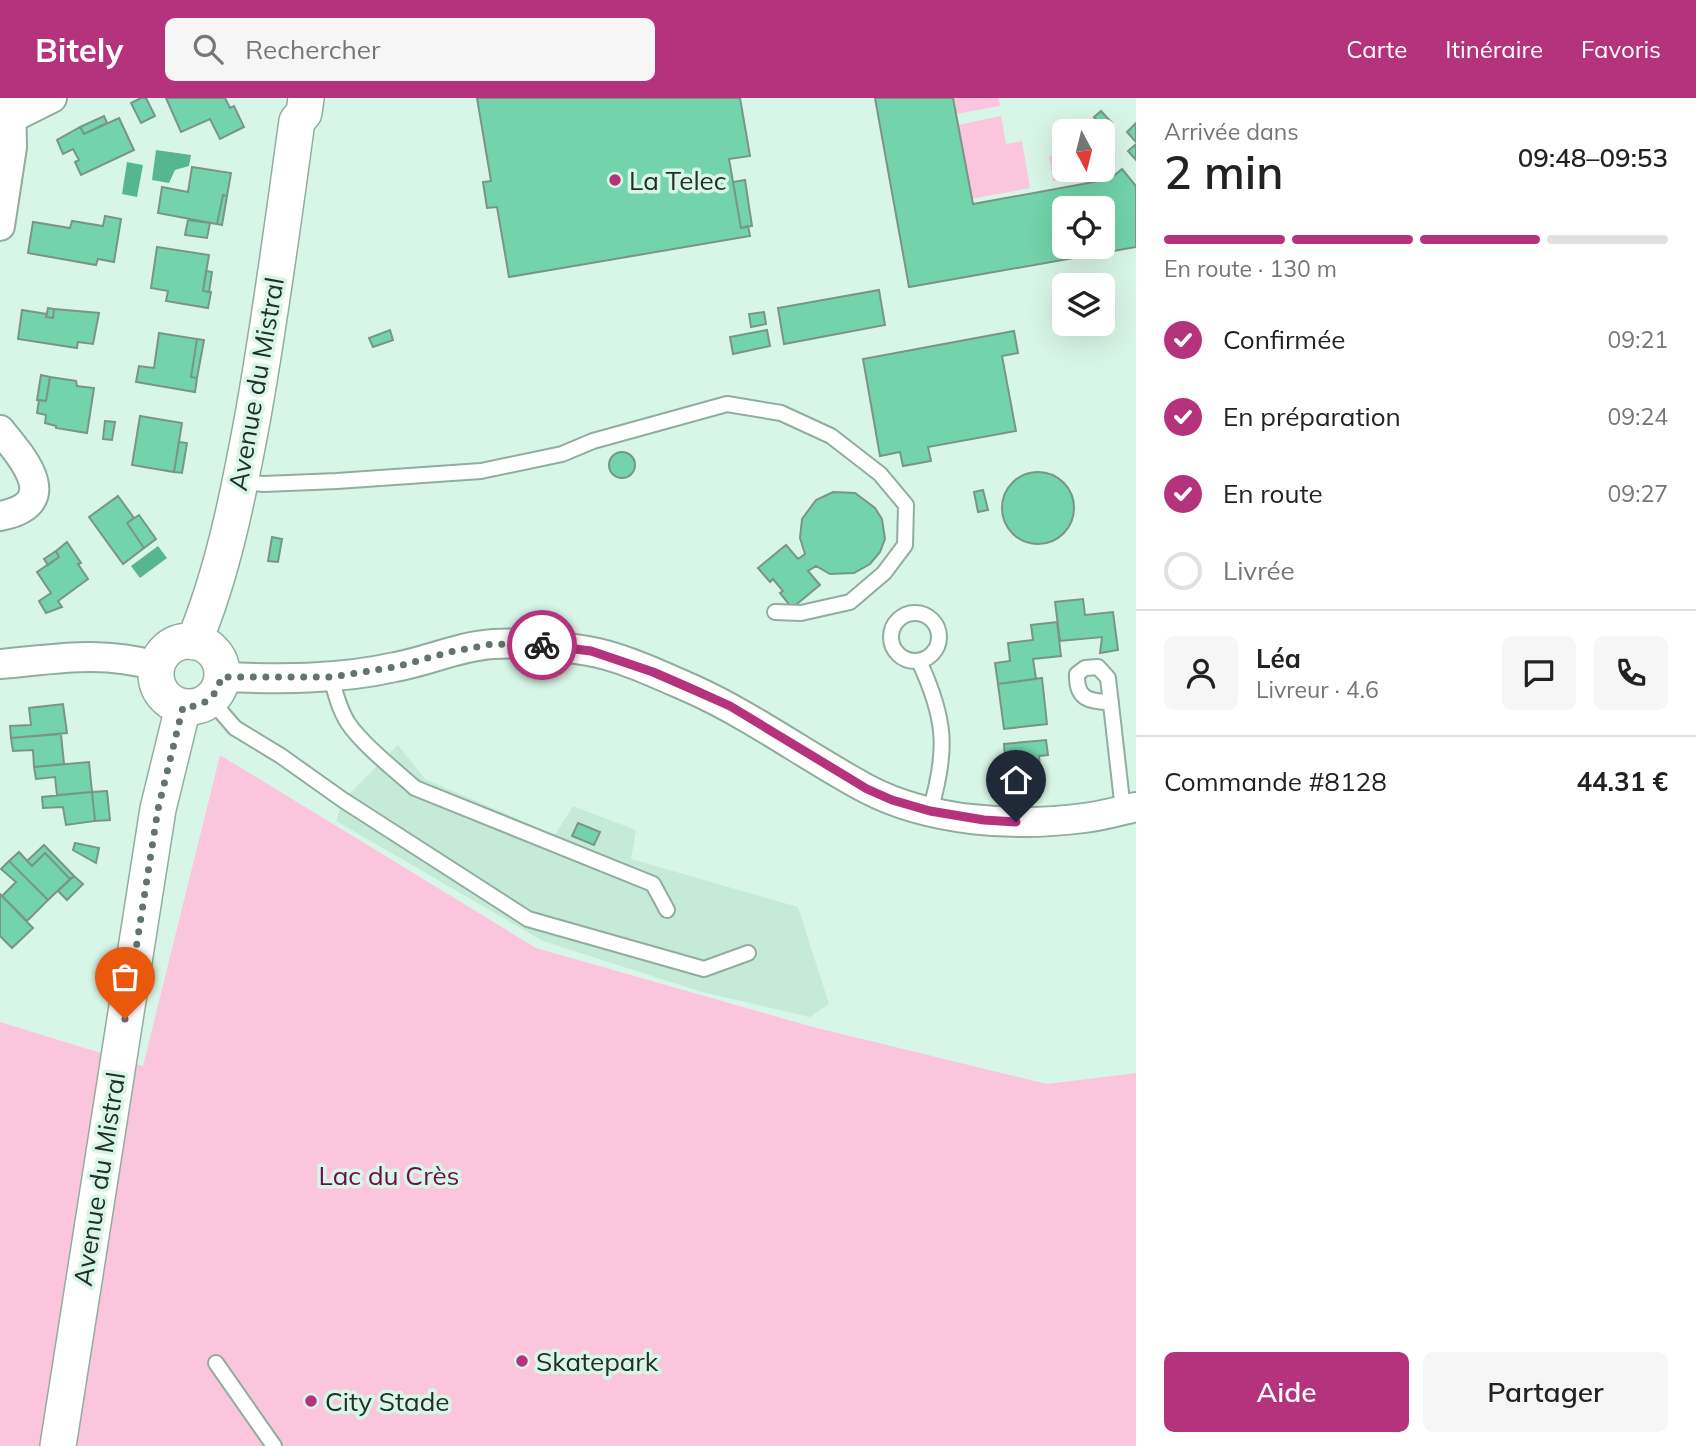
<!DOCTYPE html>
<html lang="fr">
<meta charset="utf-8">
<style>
body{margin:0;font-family:Mulish,sans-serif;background:#f6f6f6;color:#222;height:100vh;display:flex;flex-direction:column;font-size:26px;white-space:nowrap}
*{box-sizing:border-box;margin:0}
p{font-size:23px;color:#767676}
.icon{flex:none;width:38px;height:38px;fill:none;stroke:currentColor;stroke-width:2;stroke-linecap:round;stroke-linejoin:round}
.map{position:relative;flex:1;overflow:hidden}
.side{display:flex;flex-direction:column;background:#fff;width:560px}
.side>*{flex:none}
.needle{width:46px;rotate:173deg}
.controls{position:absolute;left:1052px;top:21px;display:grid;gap:14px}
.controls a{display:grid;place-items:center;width:63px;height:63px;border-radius:10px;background:#fff;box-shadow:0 7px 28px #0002;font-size:35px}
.pin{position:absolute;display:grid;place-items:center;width:60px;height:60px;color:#fff;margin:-72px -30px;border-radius:50% 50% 50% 0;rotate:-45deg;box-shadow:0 0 7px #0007}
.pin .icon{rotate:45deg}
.courier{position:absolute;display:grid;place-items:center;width:70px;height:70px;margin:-35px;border:5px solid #b5337d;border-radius:50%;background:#fff;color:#222;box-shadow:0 2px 9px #0007}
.headline em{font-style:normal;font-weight:600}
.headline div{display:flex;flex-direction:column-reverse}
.headline{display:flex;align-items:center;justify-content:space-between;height:119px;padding:0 28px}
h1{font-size:46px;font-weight:600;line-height:52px}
.bar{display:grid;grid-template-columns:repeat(4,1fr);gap:10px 7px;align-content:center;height:84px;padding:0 28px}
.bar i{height:9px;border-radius:5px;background:#e0e0e0}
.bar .current{background:#b5337d}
.bar p{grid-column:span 4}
.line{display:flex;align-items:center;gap:18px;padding:0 28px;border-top:2px solid #e0e0e0}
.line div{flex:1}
.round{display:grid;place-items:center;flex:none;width:74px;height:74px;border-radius:10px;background:#f6f6f6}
ol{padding:0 28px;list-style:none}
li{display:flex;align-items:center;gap:21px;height:77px}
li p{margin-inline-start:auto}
li .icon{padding:7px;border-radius:50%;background:#b5337d;color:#fff;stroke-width:4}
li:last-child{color:#767676}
li i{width:38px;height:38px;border:4px solid #e0e0e0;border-radius:50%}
.button{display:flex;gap:14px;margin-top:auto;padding:14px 28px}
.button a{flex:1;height:80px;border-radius:10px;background:#b5337d;color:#fff;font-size:28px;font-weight:600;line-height:80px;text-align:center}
.button a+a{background:#f6f6f6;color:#222}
header{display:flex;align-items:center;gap:42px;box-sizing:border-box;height:98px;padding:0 35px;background:#b5337d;color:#fff}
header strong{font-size:33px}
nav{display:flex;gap:38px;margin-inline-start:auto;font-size:24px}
.search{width:490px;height:63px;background:#f6f6f6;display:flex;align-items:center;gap:18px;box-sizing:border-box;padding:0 24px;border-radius:10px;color:#767676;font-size:26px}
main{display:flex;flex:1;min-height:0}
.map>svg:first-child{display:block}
.built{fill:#c5ead8}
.green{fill:#fcc5de}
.water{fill:#55b68f}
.building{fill:#73d3ab;stroke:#799588;stroke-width:2;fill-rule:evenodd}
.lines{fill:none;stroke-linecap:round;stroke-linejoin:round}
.service-casing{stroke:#91ad9f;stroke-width:18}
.minor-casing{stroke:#91ad9f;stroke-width:32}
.tertiary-casing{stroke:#91ad9f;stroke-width:38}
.service{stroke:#fff;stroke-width:14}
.minor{stroke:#fff;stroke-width:28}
.tertiary{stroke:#fff;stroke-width:35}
.done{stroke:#62746b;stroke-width:7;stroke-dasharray:0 12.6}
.route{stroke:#b5337d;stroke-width:9}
.poi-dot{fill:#b5337d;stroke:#d8f6e7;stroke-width:2.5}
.labels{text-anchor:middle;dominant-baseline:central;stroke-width:7;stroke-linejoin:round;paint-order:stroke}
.poi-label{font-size:26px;fill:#222e28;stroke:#d8f6e7;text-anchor:start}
.street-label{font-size:26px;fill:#222e28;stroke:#d8f6e7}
.park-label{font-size:26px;fill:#6e0d47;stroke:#d8f6e7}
</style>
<header>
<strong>Bitely</strong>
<div class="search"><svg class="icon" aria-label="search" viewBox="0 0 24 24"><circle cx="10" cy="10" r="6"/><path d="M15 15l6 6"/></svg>Rechercher</div>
<nav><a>Carte</a><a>Itinéraire</a><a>Favoris</a></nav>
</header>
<main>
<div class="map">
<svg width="1136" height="1348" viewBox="0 0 1136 1348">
<rect width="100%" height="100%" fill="#d8f6e7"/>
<path class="built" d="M398,647L425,681L555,737L573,708L636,732L631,761L798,809L829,906L810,919L702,894L543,843L336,723L343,702Z"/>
<path class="green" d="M953,0H999L1000,8L956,16Z
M1001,18L1006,46L1022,43L1030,90L971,101L958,27Z
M1064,56V72H1090L1094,76L1053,83L1049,58Z
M220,657L536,850L813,929L1047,986L1136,975V1348H0V924L143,968Z"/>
<path class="water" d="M156,52L191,57L189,68L175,72L169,85L152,82Z
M127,64L143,67L137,99L122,96Z
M158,448L167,460L140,480L131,468Z"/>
<path class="building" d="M141,0H146L155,18L141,25L131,5Z
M166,0H225L230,10L234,8L244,29L220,41L210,21L181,34Z
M477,0H740L750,58L729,61L741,130L748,128L750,138L509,179L497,109L487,110L483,84L491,83Z
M875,0H953L973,106L1110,81L1122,71L1136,88V149L909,189ZM1064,110H1102V149H1064Z
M1101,13L1112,25L1105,31L1094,19Z
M104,18L107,25L84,36L80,29Z
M119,20L134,52L81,77L75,64L79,62L73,51L63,56L57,42L80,29L84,36Z
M1136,25V44L1127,34Z
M1136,46V62L1128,53Z
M192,69L231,75L227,98L223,97L217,126L158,115L162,89L188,94Z
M745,82L752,128L741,130L733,84Z
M223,97L227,98L222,127L217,126Z
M105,118L121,121L114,164L98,161L96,167L28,155L33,124L70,130L72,123L103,128Z
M188,122L210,125L207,140L185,137Z
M157,149L209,157L203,193L211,194L208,210L166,203L168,193L151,190Z
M206,173L212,174L209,194L203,193Z
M879,192L885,227L784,246L778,210Z
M48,210L54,211L53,220L46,219Z
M54,211L99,215L93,246L78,244L77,250L18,241L22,212L47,216L46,219L53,220Z
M764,214L766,226L751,229L749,216Z
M390,232L393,242L373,249L369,240Z
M767,232L770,248L733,256L730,239Z
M1014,233L1018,255L1002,258L1016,333L928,349L931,363L903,368L900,354L880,358L863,261Z
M159,235L197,241L191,279L197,280L195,294L136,284L139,268L154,270Z
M197,241L204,242L197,280L191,279Z
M41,277L50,279L46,303L37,302Z
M50,279L76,283L77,288L94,290L87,335L56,330V328L45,325L46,317L37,315L39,302L46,303Z
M140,318L182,325L174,374L132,367Z
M105,323L115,324L112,342L103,341Z
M179,344L187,345L182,375L174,374Z
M609 367a13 13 0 1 1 26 0a13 13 0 1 1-26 0Z
M1002 410a36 36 0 1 1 72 0a36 36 0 1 1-72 0Z
M983,392L988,412L978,414L974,394Z
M833,394L855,395L875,410L882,421L885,441L880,454L870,466L854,475L830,476L816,468L808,473L820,487L792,510L780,495L783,493L773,481L770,484L758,470L786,447L798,461L805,456L800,440L802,421L816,402Z
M118,398L134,420L127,425L144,450L123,466L89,419Z
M139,417L156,441L144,450L127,425Z
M272,439L282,441L278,464L268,463Z
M67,444L81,465L78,466L88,481L58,503L62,509L46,515L39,503L51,495L37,474L59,459L56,453Z
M56,453L59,459L48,467L44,461Z
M1083,501L1085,517L1113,514L1118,552L1100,555L1102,539L1060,543L1055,504Z
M1057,524L1061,558L1033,561L1036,581L998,586L995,565L1010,563L1008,545L1033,542L1031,527Z
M1042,580L1047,626L1004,631L998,586Z
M63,606L67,635L11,640L10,628L31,627L29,610Z
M61,636L64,666L34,669L33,652L13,653L11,640Z
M1046,642L1048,657L1039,658L1041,681L1007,684L1004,646Z
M89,664L92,694L57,697L55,679L36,681L34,669Z
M107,693L110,722L95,723L92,694Z
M92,694L95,723L66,727L63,709L43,710L42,699Z
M578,725L600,734L594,747L572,738Z
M75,745L99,750L96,765L73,752Z
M44,747L74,778L70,781L45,755L32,768L27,763Z
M19,754L32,768L45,755L70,781L48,802L9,763Z
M9,763L48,802L27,823L2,798L16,784L1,771Z
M74,778L83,786L67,802L58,793Z
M0,796L33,830L12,850L0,838Z"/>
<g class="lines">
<g class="service-casing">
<path id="service" d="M241,384L264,386L337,383L481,373L562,356L593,343L727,306L781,315L831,338L880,376L906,407L905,447L884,475L850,504L801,515L775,514
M891 539a24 24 0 1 1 48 0a24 24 0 1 1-48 0Z
M919,563C946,621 948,652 930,713
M331,579C335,594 339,611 348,625C363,647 395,672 415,690L653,786L667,812
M210,601L235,630L281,658L343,702L528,821L704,871L748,855
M1111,604C1089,604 1076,601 1077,576L1085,570L1098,569L1108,580L1123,712
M216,1265L274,1348"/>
</g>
<g class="minor-casing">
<path id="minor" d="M0,26L52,0
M0,128L12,49L11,0
M0,332C23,360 64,406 0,418
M0,566C57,561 100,552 157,568
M221,579C279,581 338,582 395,569C428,563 460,548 493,546C524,544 557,548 588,553C620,558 662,578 692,591C754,619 807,659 867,691C930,724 1015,729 1084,720C1102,718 1119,713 1136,709"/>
</g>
<g class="tertiary-casing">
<path id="tertiary" d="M156 576a33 33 0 1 1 66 0a33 33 0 1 1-66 0Z
M194,544C223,474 238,398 252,323C270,224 283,124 297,23L304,15L306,0
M58,1348L158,711L183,609"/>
</g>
<use href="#service" class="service"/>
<use href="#minor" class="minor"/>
<use href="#tertiary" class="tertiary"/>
</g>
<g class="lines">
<path class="done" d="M125,921L158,711L183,609C203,609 217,600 221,579H331L395,569L450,554L492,546L542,547"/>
<path class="route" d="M542,547L591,553L653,574L692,591L730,608L867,691L892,702L930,713L984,722L1016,724"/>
</g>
<g class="poi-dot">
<circle cx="615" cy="82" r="7"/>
<circle cx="522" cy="1263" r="7"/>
<circle cx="311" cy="1303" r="7"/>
</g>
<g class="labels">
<g class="poi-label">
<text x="629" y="82">La Telec</text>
<text x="536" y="1263">Skatepark</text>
<text x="325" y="1303">City Stade</text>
</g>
<g class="street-label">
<text transform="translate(256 286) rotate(-80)">Avenue du Mistral</text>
<text transform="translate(99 1081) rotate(-81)">Avenue du Mistral</text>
</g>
<g class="park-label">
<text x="389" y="1077">Lac du Crès</text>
</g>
</g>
</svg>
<div class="controls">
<a><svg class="needle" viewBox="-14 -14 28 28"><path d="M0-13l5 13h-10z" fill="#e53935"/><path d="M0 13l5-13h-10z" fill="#767676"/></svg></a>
<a><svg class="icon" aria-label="locate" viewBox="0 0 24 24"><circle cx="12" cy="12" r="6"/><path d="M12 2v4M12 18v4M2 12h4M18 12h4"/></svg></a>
<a><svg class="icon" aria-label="layers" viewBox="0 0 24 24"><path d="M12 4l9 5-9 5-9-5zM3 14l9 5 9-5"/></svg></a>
</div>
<div class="pin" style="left:125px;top:921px;background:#ea580c"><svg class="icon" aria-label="bag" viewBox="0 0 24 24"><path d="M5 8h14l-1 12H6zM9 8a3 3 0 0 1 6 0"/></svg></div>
<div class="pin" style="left:1016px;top:724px;background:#1f2937"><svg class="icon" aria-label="home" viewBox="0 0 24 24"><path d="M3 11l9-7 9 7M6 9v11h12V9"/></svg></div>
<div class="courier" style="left:542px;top:547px"><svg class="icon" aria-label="bike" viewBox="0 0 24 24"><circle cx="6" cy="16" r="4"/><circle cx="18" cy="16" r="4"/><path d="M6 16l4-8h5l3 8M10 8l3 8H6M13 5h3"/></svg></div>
</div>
<section class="side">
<div class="headline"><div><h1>2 min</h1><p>Arrivée dans</p></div><em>09:48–09:53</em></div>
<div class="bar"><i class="current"></i><i class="current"></i><i class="current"></i><i></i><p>En route · 130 m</p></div>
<ol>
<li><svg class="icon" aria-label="check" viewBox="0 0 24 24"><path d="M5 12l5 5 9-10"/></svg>Confirmée<p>09:21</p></li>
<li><svg class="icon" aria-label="check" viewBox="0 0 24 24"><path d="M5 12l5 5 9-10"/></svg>En préparation<p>09:24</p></li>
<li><svg class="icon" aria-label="check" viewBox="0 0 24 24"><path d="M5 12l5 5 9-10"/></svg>En route<p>09:27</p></li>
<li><i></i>Livrée</li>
</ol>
<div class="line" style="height:126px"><a class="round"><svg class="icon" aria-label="person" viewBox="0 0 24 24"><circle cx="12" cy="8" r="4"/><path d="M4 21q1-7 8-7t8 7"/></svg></a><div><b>Léa</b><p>Livreur · 4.6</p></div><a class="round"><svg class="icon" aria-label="chat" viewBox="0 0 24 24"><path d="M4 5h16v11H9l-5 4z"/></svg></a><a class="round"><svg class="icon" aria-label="phone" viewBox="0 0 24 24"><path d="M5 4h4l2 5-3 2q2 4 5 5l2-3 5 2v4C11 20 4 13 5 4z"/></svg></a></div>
<div class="line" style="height:91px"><div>Commande #8128</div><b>44.31 €</b></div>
<div class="button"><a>Aide</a><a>Partager</a></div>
</section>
</main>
